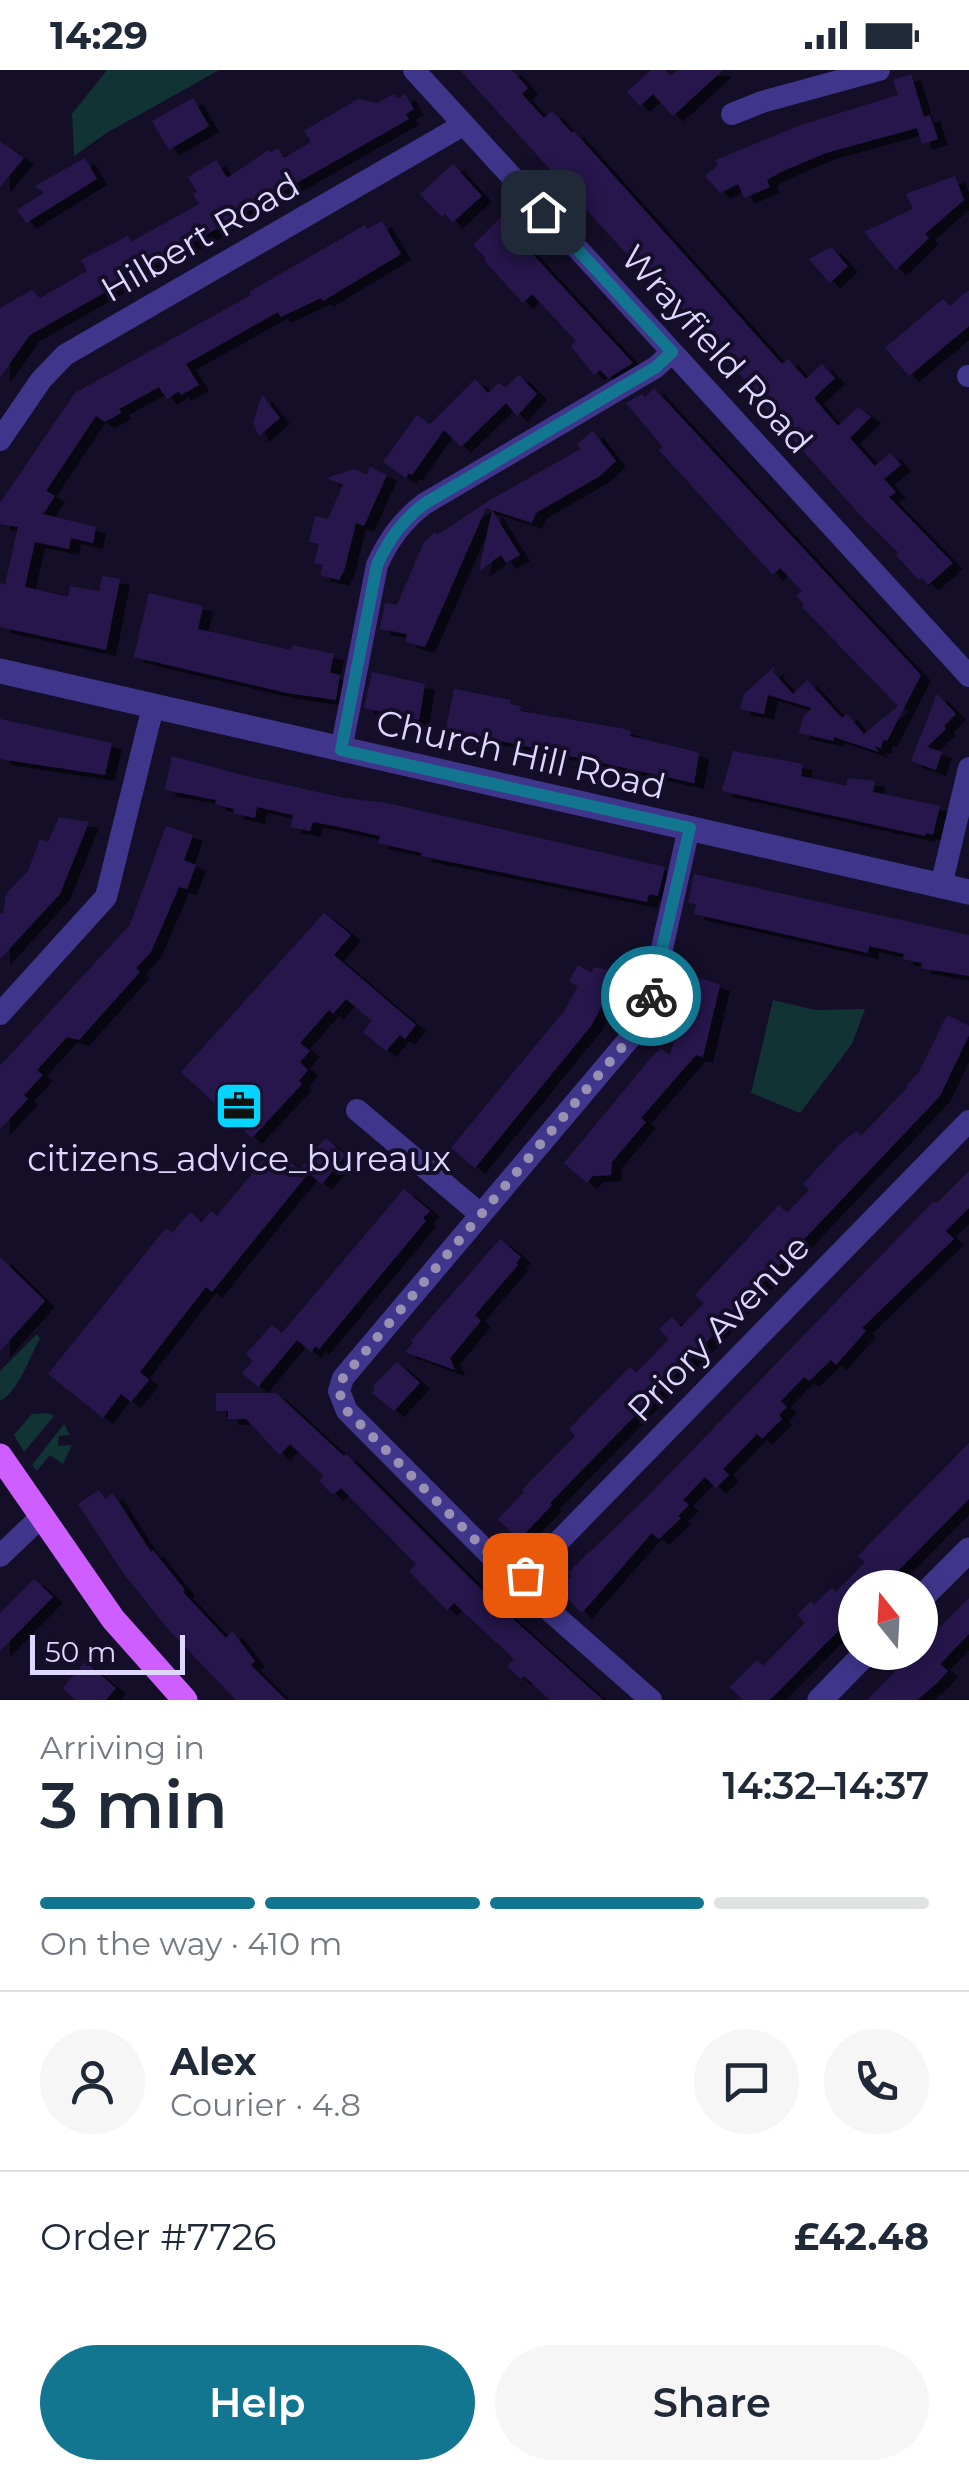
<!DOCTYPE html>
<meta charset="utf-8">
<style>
body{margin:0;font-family:Montserrat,sans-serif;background:#f6f6f7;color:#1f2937;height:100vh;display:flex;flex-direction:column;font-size:38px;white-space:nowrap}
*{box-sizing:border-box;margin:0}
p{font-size:32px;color:#747a83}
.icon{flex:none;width:55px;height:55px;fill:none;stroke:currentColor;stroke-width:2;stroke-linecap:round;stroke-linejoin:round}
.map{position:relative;height:1630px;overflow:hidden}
.drawer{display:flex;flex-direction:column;background:#fff;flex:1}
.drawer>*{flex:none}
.needle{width:65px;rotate:342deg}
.tools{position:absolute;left:838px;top:1500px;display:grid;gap:20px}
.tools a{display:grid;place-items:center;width:100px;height:100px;border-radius:50%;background:#fff;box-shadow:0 5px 25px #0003;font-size:50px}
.scale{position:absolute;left:30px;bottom:25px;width:155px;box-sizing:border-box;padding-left:10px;border:5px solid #ded7ff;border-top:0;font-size:28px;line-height:35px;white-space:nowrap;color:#ded7ff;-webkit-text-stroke:8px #150e29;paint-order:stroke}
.pin{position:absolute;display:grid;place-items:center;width:85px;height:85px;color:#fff;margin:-42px;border-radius:20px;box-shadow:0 5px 15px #0006}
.courier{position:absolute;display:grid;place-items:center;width:100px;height:100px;margin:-50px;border:8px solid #127691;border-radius:50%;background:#fff;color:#222;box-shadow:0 2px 12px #0007}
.summary em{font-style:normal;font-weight:600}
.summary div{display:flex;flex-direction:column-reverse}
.summary{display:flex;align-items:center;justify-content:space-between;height:170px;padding:0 40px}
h1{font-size:65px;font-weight:600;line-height:75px}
.bar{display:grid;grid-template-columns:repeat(4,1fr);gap:15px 10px;align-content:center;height:120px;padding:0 40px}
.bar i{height:12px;border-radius:8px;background:#e0e1e3}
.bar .selected{background:#127691}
.bar p{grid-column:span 4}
.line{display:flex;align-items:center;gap:25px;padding:0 40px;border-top:2px solid #e0e1e3}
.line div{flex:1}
.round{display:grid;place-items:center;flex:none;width:105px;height:105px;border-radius:52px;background:#f6f6f7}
.primary-button{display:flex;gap:20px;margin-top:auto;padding:20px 40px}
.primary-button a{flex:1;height:115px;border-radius:60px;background:#127691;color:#fff;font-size:40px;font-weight:600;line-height:115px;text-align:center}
.primary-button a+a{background:#f6f6f7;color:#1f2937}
.status{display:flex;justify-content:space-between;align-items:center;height:70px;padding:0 50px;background:#fff;direction:ltr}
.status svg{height:28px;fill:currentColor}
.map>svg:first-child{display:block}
.green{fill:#113334}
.building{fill:#27194c;filter:url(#shadow)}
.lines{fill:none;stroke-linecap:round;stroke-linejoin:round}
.minor{stroke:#3f368b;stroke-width:22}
.tertiary{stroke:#3f368b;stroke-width:25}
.primary{stroke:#ce5eff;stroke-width:25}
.done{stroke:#9891b4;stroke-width:10;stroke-dasharray:0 18}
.route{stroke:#127691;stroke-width:12}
.labels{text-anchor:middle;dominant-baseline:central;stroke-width:8;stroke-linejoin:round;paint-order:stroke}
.street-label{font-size:35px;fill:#ded7ff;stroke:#150e29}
.poi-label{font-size:35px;fill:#ded7ff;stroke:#150e29}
</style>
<div class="status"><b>14:29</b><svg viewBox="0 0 49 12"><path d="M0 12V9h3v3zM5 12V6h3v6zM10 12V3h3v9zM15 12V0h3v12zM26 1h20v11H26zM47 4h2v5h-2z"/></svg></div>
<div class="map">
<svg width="969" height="1630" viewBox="0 0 969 1630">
<defs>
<filter id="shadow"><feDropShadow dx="10" dy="6" stdDeviation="0" flood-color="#0009"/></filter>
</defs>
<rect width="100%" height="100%" fill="#150e29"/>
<path class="green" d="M107,0H219L105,64L74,86L72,44Z
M773,930L815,940L865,939L852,974L800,1043L751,1023Z
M37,1264L40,1268C31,1285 17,1324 0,1331V1301Z
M48,1343L54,1346L24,1382L14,1365L32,1344Z
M64,1354L70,1365L59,1366L58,1376L72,1375L63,1394L50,1385L37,1401L32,1395Z"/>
<path class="building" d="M460,0H512L528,18L522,24L544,48L552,41L572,63L574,61L782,294L788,289L806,309L822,294L835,308L814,328L838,356L858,337L871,347L850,368L875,396L890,383L901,395L884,409L896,422L889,427L953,493L928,515L922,508L919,510L896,485L899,483L862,447L750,321L753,319L730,293L728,295L711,277Z
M651,0H665L670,6L678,0H723L673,46L653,24L640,36L627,22Z
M911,4L924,47L930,45L938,69L922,74L917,58L826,83L781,102L767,110L770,117L744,128L738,114L720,123L705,106L718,95L716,90L801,55L898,25L893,10Z
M394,24L397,29L405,24L414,39L406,44L409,49L30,265L0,307V238L32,220L40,228L87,201L81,190L128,166L131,172L199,134L193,124L197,122L188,107L216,90L227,108L269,80L271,82L278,78L284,88L311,72L304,61L358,29L377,33Z
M193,28L209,56L169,80L152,51Z
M0,71L24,88L0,117Z
M85,88L97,109L26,153L17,140L44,123L35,116Z
M453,94L482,126L452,153L445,144L442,147L420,124Z
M955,106L964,130L925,164L929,168L896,200L864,162L913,139L906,124Z
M501,147L515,165L633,293L608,308L600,300L594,305L571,276L576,271L532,224L523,233L484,190L486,188L473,175Z
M382,151L401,184L323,231L321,228L281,247L278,242L186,294L199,315L181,325L179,321L167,329L159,317L119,339L121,343L105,352L96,346L46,421L55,426L43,444L96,457L93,473L71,468L69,479L35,472L25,517L68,527L70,516L99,521L102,506L120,509L106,580L0,557V513L5,515L18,457L0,454V433L75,323L251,225L249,222L365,155L367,159Z
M831,177L848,196L830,213L809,189Z
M969,220V256L909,306L885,278L943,229L950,236Z
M519,305L537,324L517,346L506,333L461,377L444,360L412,405L409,403L406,408L383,392L417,345L430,354L475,309L488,323L499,313L505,318Z
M654,318L921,605L887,671L883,670L881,678L874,676L879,682L834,667V671L799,663L803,647L812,638L768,625L764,644L740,639L744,624L775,596L773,602L793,624L807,610L842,648L847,644L864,664L898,636L802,537L804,534L796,526L802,521L780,498L773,505L659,380L663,377L626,333L642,324L645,327Z
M262,325L280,348L259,366L253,353Z
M593,361L616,391L600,406L536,443L532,453L486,438L425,577L406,572L407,564L380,559L385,533L397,535L424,472L435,462L437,465L490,430L581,379L577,374Z
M370,397L387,405L364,456L356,453L344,501L339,510L320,505L323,495L314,493L319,474L309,472L315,446L328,449L343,415L327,408L354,399L367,405Z
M492,440L520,485L506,493L501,485L479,501Z
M149,523L203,536L198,559L291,580L292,575L334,584L330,603L340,605L336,630L287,623L134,587Z
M372,602L425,614L419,650L364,638Z
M454,619L511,630L510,634L521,636L520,641L620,658L631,661L630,666L697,682L699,685L694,713L446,659Z
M937,624L956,644L944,656L946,659L927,677L942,682L936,700L911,691Z
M0,649L112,673L105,705L0,689Z
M733,681L803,694L801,706L846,716L848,708L875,711L873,722L940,736L933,765L926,763L925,766L722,721Z
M172,686L242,705L344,728L387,733L665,797L658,826L649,824L647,832L421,786L422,783L378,773L380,766L340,757L313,752L310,761L291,757L293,745L257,737L255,748L233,743L234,739L215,734L216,730L165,720Z
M59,747L89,752L60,824L0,889V843L3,844L6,824L28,801L40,769L48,772Z
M166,756L193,765L184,790L196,795L187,819L179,817L151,882L136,898L140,902L79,970L67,967L37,1000L43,1005L24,1025L28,1029L0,1059V996L130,855Z
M694,804L969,865V906L921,898L922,893L903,889L904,884L869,876L868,883L694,844L696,834L688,833Z
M324,843L351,865L334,885L416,955L405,969L400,965L386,981L363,962L372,951L346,929L333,944L329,940L300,973L310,981L300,992L308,1000L299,1011L302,1014L252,1068L181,1002Z
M578,895L591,903L594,897L620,903L591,956L475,1098L451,1078L565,940L578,916L569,911Z
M691,905L720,915L703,987L696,985L641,1048L646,1052L612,1092L611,1105L593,1106L587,1113L564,1093L650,989L661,978L670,986Z
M947,945L969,956V965L940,1026L702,1277L550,1433L552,1435L519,1470L498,1449L524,1422L522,1420L575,1366L569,1359L630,1297L636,1303L669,1269L659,1259L672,1247L681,1257L704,1233L695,1225L779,1135L787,1143L809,1120L803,1114L840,1074L856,1061L861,1066L908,1017L906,1016L919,1002Z
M325,1068L346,1085L322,1114L302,1097Z
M273,1078L307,1105L212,1222L206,1217L140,1302L149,1310L131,1332L121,1324L103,1348L48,1304L166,1158L172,1163L190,1142L202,1152L211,1141L217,1146Z
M969,1101V1138L946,1161L954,1169L862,1258L866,1261L836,1295L831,1290L809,1311L804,1307L781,1331L787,1337L779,1345L782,1349L762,1369L757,1364L723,1399L729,1405L716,1418L705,1407L683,1430L689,1435L678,1446L681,1448L659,1469L652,1463L582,1543L558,1519L571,1506L568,1503L644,1430L934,1131L937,1133Z
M404,1119L430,1141L423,1148L426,1151L319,1279L316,1276L311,1282L297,1270L258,1317L242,1303L253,1291L246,1284L272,1255L282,1263Z
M500,1169L521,1187L516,1193L518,1195L475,1245L481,1251L450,1288L455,1300L405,1282L413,1273L411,1271Z
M0,1187L45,1231L0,1281Z
M397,1292L420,1313L394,1341L372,1323L375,1318L373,1316Z
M216,1323H276L344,1386L346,1384L492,1530L603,1630H550L524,1606L521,1609L507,1596L514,1589L454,1533L447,1540L409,1501L416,1494L341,1418L333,1425L319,1411L324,1406L290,1374L280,1385L246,1349H228V1341H216Z
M969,1373V1429L881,1518H855V1544L770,1630H743L730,1617L757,1590L763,1596L805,1553L797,1545L811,1531L814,1535L831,1518L836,1522L865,1492L858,1486Z
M99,1420L105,1429L113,1423L151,1482L153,1480L185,1520L183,1522L226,1568L232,1561L255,1591L251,1595L286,1630H236L168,1559L124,1504L78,1434Z
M34,1509L53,1527L0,1581V1543Z
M969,1528V1564L940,1594L948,1601L936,1614L917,1630H867L914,1582H920V1577Z
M85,1592L116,1618L106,1630H75L63,1618Z"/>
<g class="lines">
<path class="minor" d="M414,0L969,606
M732,44L762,32L879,0
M968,306H969
M0,370L41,310L65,285L463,55
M341,680L377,495C389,469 402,451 424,434L656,297L672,282
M941,816L969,698
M0,944L106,827L153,637
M357,1040L480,1144
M0,1486L42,1446
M518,1513L969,1051
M651,1630L518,1513L347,1341L339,1321L343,1308L640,956L650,932L689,758"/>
<path class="tertiary" d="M0,601L969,822
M920,1529L969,1480
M820,1630L867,1582"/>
<path class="primary" d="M0,1386L113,1549L185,1630"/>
</g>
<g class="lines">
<path class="done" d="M525,1505L518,1513L347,1341L339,1322L343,1308L640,956L651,926"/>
<path class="route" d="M543,142L672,282L656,297L424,434C402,451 389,469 377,495L341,680L690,758L651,926"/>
</g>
<defs>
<g id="office-square" transform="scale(2.5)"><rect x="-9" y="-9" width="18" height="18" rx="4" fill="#03d5ff" stroke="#150e29"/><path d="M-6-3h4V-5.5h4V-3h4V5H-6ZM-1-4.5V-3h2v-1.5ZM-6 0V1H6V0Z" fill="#111"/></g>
</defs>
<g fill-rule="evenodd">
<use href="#office-square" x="239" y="1036"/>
</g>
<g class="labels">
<g class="street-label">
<text transform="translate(200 167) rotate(-30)">Hilbert Road</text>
<text transform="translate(717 279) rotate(48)">Wrayfield Road</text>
<text transform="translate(521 684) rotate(13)">Church Hill Road</text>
<text transform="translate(718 1258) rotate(-46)">Priory Avenue</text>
</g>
<g class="poi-label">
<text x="239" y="1088">citizens_advice_bureaux</text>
</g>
</g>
</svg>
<div class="tools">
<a><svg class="needle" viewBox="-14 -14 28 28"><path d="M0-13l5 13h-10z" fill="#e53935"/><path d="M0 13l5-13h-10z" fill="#747a83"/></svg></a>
</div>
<div class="scale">50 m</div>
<div class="pin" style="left:525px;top:1505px;background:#ea580c"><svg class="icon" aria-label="bag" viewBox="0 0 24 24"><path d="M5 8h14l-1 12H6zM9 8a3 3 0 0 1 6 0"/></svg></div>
<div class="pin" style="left:543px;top:142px;background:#1f2937"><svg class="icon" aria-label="home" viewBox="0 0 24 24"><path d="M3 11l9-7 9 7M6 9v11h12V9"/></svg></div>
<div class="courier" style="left:651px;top:926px"><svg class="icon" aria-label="bike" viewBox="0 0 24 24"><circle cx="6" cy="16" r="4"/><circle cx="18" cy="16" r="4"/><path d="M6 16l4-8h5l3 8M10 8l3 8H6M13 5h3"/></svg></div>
</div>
<section class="drawer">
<div class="summary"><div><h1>3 min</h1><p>Arriving in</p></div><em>14:32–14:37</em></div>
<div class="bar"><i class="selected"></i><i class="selected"></i><i class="selected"></i><i></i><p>On the way · 410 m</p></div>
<div class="line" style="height:180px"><a class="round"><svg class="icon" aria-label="person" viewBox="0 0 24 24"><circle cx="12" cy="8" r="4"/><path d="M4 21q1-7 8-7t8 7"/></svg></a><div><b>Alex</b><p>Courier · 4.8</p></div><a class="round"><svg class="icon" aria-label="chat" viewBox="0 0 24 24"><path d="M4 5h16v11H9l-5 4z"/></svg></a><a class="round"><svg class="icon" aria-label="phone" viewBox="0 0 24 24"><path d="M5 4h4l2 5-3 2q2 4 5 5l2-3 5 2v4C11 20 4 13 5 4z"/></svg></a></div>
<div class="line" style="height:130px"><div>Order #7726</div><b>£42.48</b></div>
<div class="primary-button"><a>Help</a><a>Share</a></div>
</section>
